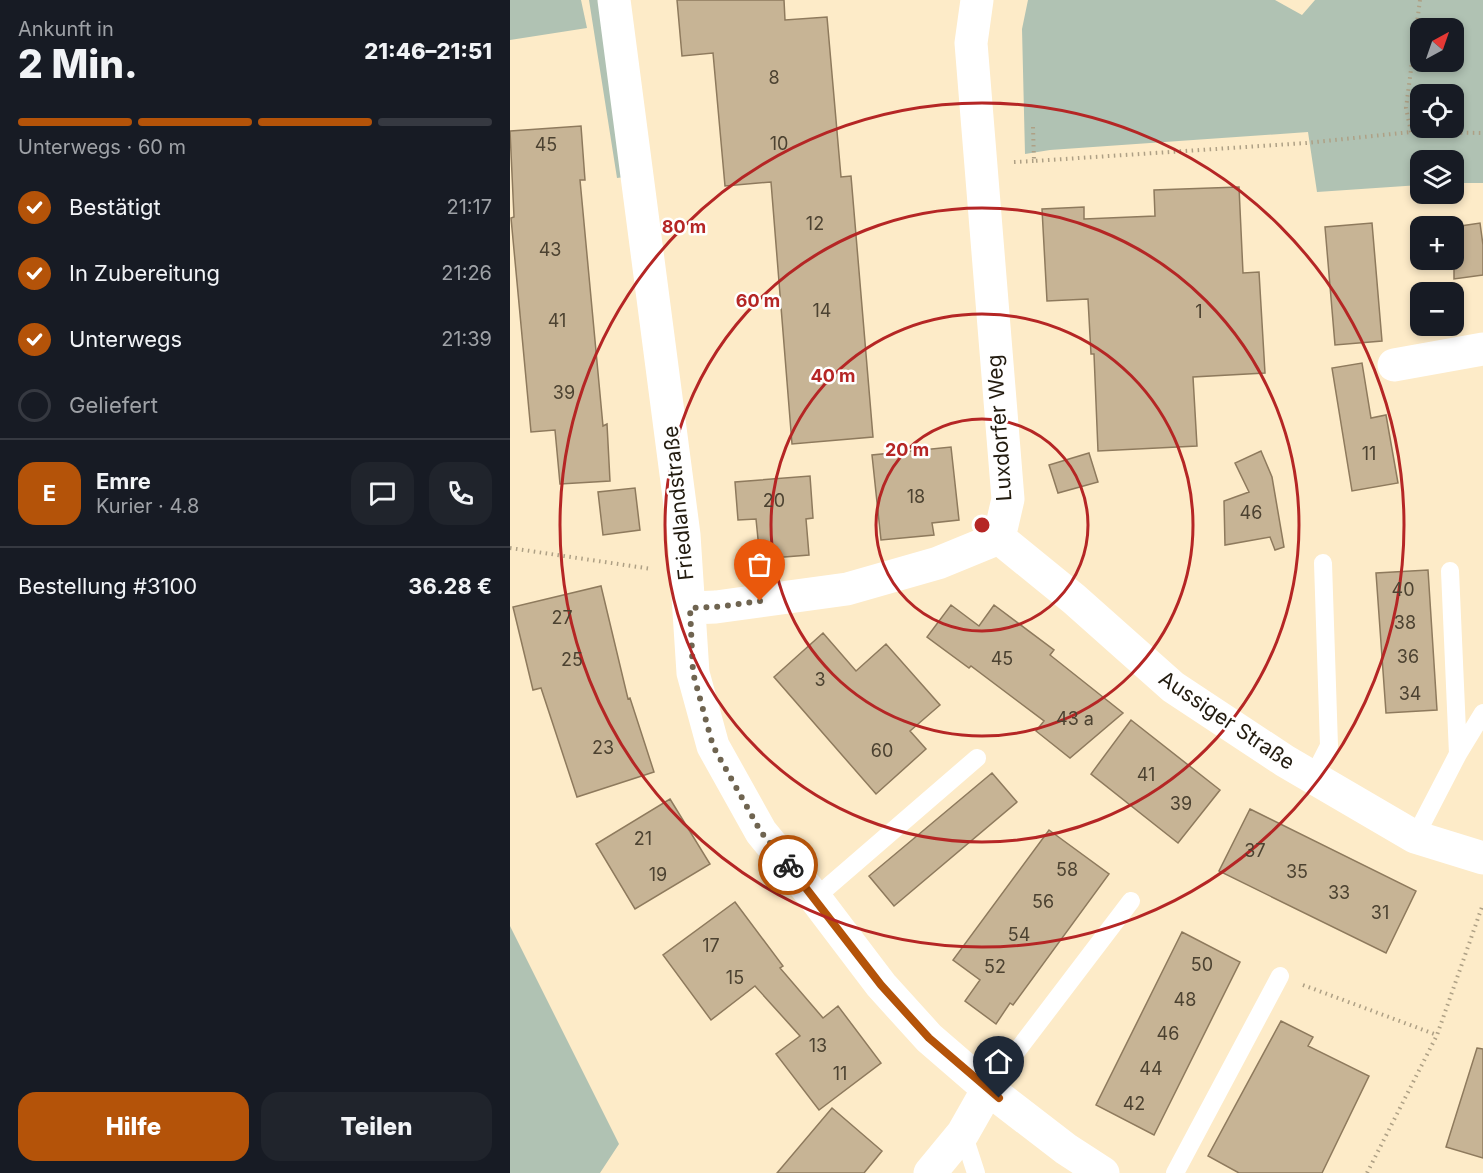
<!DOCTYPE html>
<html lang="de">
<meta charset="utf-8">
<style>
body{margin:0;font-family:Inter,sans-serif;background:#20242c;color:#f1f3f6;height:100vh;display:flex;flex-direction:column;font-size:22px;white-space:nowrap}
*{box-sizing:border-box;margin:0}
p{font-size:20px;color:#9ea1a6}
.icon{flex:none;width:33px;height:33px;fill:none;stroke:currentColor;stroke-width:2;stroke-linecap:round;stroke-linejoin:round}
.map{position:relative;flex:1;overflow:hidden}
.drawer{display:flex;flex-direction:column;background:#171b24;width:510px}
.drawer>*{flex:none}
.needle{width:39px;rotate:40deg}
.fabs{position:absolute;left:900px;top:18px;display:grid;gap:12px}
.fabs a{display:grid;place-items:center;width:54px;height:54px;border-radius:12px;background:#171b24;box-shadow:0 3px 9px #0003;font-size:30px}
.pin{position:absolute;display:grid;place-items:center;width:51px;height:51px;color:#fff;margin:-62px -26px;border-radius:50% 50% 50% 0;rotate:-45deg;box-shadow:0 0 6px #0007}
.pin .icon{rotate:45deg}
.courier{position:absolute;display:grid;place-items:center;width:60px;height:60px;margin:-30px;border:4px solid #b45309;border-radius:50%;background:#fff;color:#222;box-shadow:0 2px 8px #0007}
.summary em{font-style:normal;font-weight:800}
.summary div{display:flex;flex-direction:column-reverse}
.summary{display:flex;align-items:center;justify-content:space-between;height:102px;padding:0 18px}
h1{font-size:39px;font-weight:800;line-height:45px}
.bar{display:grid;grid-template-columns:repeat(4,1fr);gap:9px 6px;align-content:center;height:72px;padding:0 18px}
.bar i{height:8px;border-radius:4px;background:#363941}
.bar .current{background:#b45309}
.bar p{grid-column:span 4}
.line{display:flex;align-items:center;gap:15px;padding:0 18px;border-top:2px solid #363941}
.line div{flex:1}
.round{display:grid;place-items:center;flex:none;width:63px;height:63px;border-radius:18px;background:#20242c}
ol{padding:0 18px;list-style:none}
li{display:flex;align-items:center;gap:18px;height:66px}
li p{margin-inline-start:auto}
li .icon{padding:6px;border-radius:50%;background:#b45309;color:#fff;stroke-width:4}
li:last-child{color:#9ea1a6}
li i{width:33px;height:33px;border:3px solid #363941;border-radius:50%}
.button{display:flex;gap:12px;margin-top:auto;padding:12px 18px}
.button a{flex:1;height:69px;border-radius:18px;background:#b45309;color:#fff;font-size:24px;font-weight:800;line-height:69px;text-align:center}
.button a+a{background:#20242c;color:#f1f3f6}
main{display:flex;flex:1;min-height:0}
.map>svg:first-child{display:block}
.green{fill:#b0c2b3;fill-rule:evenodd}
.building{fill:#c7b495;stroke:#8e7a5d;stroke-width:1.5}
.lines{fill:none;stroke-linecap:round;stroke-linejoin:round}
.path{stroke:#aea085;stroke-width:4;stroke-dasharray:1.5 4.5;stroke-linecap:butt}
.service{stroke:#fff;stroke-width:18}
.minor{stroke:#fff;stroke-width:33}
.done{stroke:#6f6450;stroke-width:6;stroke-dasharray:0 10.8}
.route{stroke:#b45309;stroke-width:8}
.ring{fill:none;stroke:#b52625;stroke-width:3}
.labels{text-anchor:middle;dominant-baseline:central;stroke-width:5;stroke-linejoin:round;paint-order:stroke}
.number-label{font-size:18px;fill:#4c4231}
.street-label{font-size:21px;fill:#231c10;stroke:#fff}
.centre{fill:#b52625;stroke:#fff;stroke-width:3}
.ring-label{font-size:18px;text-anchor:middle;font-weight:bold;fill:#b52625;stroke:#fff;stroke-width:5;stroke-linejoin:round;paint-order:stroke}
</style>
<main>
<section class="drawer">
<div class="summary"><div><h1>2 Min.</h1><p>Ankunft in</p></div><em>21:46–21:51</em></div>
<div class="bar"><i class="current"></i><i class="current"></i><i class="current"></i><i></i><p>Unterwegs · 60 m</p></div>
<ol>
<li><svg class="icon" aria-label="check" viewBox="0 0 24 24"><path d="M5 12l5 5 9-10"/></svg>Bestätigt<p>21:17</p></li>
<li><svg class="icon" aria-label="check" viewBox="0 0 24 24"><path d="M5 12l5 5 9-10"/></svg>In Zubereitung<p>21:26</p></li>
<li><svg class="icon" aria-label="check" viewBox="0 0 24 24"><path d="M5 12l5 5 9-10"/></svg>Unterwegs<p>21:39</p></li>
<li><i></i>Geliefert</li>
</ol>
<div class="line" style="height:108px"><b class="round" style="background:#b45309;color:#fff">E</b><div><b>Emre</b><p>Kurier · 4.8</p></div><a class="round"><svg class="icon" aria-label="chat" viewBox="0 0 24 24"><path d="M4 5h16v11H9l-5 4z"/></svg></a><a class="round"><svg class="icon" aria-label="phone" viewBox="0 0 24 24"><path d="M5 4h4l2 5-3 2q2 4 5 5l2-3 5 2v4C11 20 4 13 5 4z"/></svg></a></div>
<div class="line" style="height:78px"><div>Bestellung #3100</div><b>36.28 €</b></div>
<div class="button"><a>Hilfe</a><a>Teilen</a></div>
</section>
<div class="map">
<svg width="973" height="1173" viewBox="0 0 973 1173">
<rect width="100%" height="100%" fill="#fdebc8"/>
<path class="green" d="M0,0H71L77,28L0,40Z
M79,0H89L115,177L107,178Z
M518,0H765L792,15L805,0H973V183H944V160H910V185L807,192L798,132L540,150L515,154L512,29ZM944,28V62H910V28ZM944,94V128H910V94Z
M0,926L109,1144L90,1173H0Z"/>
<path class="building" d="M167,0H274L275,20L317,17L331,177L341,176L363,437L282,444L261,182L215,186L203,53L172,56Z
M71,126L75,180H70L93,426L97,424L100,481L50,484L45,430L21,432L1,218L4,217L0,131Z
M729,187L733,273L749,272L755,373L683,377L687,446L588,451L584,354H581L578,299L537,301L532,209L574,207V219L645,216L644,190Z
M862,223L872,341L825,345L815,227Z
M970,223L973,245V275L944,279V227Z
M852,363L861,418L876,415L888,483L842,491L822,368Z
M441,447L449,520L422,523L424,535L371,540L362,455Z
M751,451L762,477L774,547L765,550L760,537L715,545L714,501L739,492L725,463Z
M579,453L588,482L548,493L539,465Z
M300,476L303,518L296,519L299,555L250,559L246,519L228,520L225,482Z
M125,488L130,530L93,535L88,492Z
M918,570L927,710L876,713L866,573Z
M91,586L118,699L120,698L144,772L67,797L31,688L23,690L3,607Z
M441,605L469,626L484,605L544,650L540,655L613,713L560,758L526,731L534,721L461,666L459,668L417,637Z
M313,633L346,671L376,644L430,705L400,731L416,749L366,794L264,677Z
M621,720L710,790L668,843L581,774Z
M482,773L507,802L384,906L359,876Z
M160,799L200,864L125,909L86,844Z
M740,809L906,891L876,953L709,871Z
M539,830L599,874L503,1005L500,1003L486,1024L455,1001L470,980L443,960Z
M225,902L273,966L270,968L313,1018L328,1006L371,1063L309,1110L266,1054L290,1036L245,986L201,1020L153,955Z
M672,932L730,962L644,1135L586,1105Z
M771,1021L803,1037L798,1046L859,1076L812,1173H729L698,1156Z
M967,1048L973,1049V1158L936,1147Z
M322,1108L372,1151L354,1173H267Z"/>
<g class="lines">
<path class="path" d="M523,127L524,161L796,143L901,132L973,133
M901,132L896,108L910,0
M504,162L524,161
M0,548L142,569
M793,985L927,1035
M857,1173L927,1035L973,904"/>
<path class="service" d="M948,754L973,713
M803,777L819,746L813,563
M905,837L948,754L940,571
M305,898L467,758
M478,1089L621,901
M453,1133L466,1173
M665,1173L770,976"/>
<path class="minor" d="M104,0L174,535L183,673L203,746L251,832L305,898L371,985L419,1038L478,1089L556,1149L593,1173
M884,365L973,349
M489,538L564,599L663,687L775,761L905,837L973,858
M180,608L206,607L337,589L428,563L489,538L498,499L461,43L467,0
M420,1173L453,1133L478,1089"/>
</g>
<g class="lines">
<path class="done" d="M250,601L206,607L180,608L183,673L203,746L251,832L278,865"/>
<path class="route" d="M278,865L371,985L419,1038L489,1098"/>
</g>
<g class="ring">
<circle cx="472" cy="525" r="106"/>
<circle cx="472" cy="525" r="211"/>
<circle cx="472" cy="525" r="317"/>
<circle cx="472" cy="525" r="422"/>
</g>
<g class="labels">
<g class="number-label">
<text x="264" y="77">8</text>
<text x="269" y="143">10</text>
<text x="36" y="144">45</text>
<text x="305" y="223">12</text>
<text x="40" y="249">43</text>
<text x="312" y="310">14</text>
<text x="689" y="311">1</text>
<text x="47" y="320">41</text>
<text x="54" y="392">39</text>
<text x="859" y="453">11</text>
<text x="406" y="496">18</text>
<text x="264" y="500">20</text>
<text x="741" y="512">46</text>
<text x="893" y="589">40</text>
<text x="52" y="617">27</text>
<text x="895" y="622">38</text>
<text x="898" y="656">36</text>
<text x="492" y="658">45</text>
<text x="62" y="659">25</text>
<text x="310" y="679">3</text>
<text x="900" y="693">34</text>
<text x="565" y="718">43 a</text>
<text x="93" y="747">23</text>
<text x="372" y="750">60</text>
<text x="636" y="774">41</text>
<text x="671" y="803">39</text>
<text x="133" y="838">21</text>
<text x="745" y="850">37</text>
<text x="557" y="869">58</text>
<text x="787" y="871">35</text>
<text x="148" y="874">19</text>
<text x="829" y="892">33</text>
<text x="533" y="901">56</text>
<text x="870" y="912">31</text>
<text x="509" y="934">54</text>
<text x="201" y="945">17</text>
<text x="692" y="964">50</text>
<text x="485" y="966">52</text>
<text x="225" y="977">15</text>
<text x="675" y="999">48</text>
<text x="658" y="1033">46</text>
<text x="308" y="1045">13</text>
<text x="641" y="1068">44</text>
<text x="330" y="1073">11</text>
<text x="624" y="1103">42</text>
</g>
<g class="street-label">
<text transform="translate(489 428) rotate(-94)">Luxdorfer Weg</text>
<text transform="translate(168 503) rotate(-96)">Friedlandstraße</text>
<text transform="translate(717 720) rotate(34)">Aussiger Straße</text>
</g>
</g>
<circle cx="472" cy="525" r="9" class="centre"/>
<g class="ring-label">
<text x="174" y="233">80 m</text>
<text x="248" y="307">60 m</text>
<text x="323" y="382">40 m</text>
<text x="397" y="456">20 m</text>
</g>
</svg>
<div class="fabs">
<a><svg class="needle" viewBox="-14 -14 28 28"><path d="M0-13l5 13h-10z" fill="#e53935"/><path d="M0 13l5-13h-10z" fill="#9ea1a6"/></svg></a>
<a><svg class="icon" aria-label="locate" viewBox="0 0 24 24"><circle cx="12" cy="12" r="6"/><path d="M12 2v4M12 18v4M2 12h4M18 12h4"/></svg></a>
<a><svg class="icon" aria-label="layers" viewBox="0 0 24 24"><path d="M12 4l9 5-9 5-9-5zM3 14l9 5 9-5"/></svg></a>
<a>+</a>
<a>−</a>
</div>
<div class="pin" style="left:250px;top:601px;background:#ea580c"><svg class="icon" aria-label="bag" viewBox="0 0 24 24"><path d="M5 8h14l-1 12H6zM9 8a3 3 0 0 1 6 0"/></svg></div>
<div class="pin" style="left:489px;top:1098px;background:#1f2937"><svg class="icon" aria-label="home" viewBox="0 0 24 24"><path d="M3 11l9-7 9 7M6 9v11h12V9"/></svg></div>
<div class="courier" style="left:278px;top:865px"><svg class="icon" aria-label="bike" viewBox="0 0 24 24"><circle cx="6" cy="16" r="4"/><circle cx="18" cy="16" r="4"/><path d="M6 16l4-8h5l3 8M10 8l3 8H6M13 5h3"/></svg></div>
</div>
</main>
